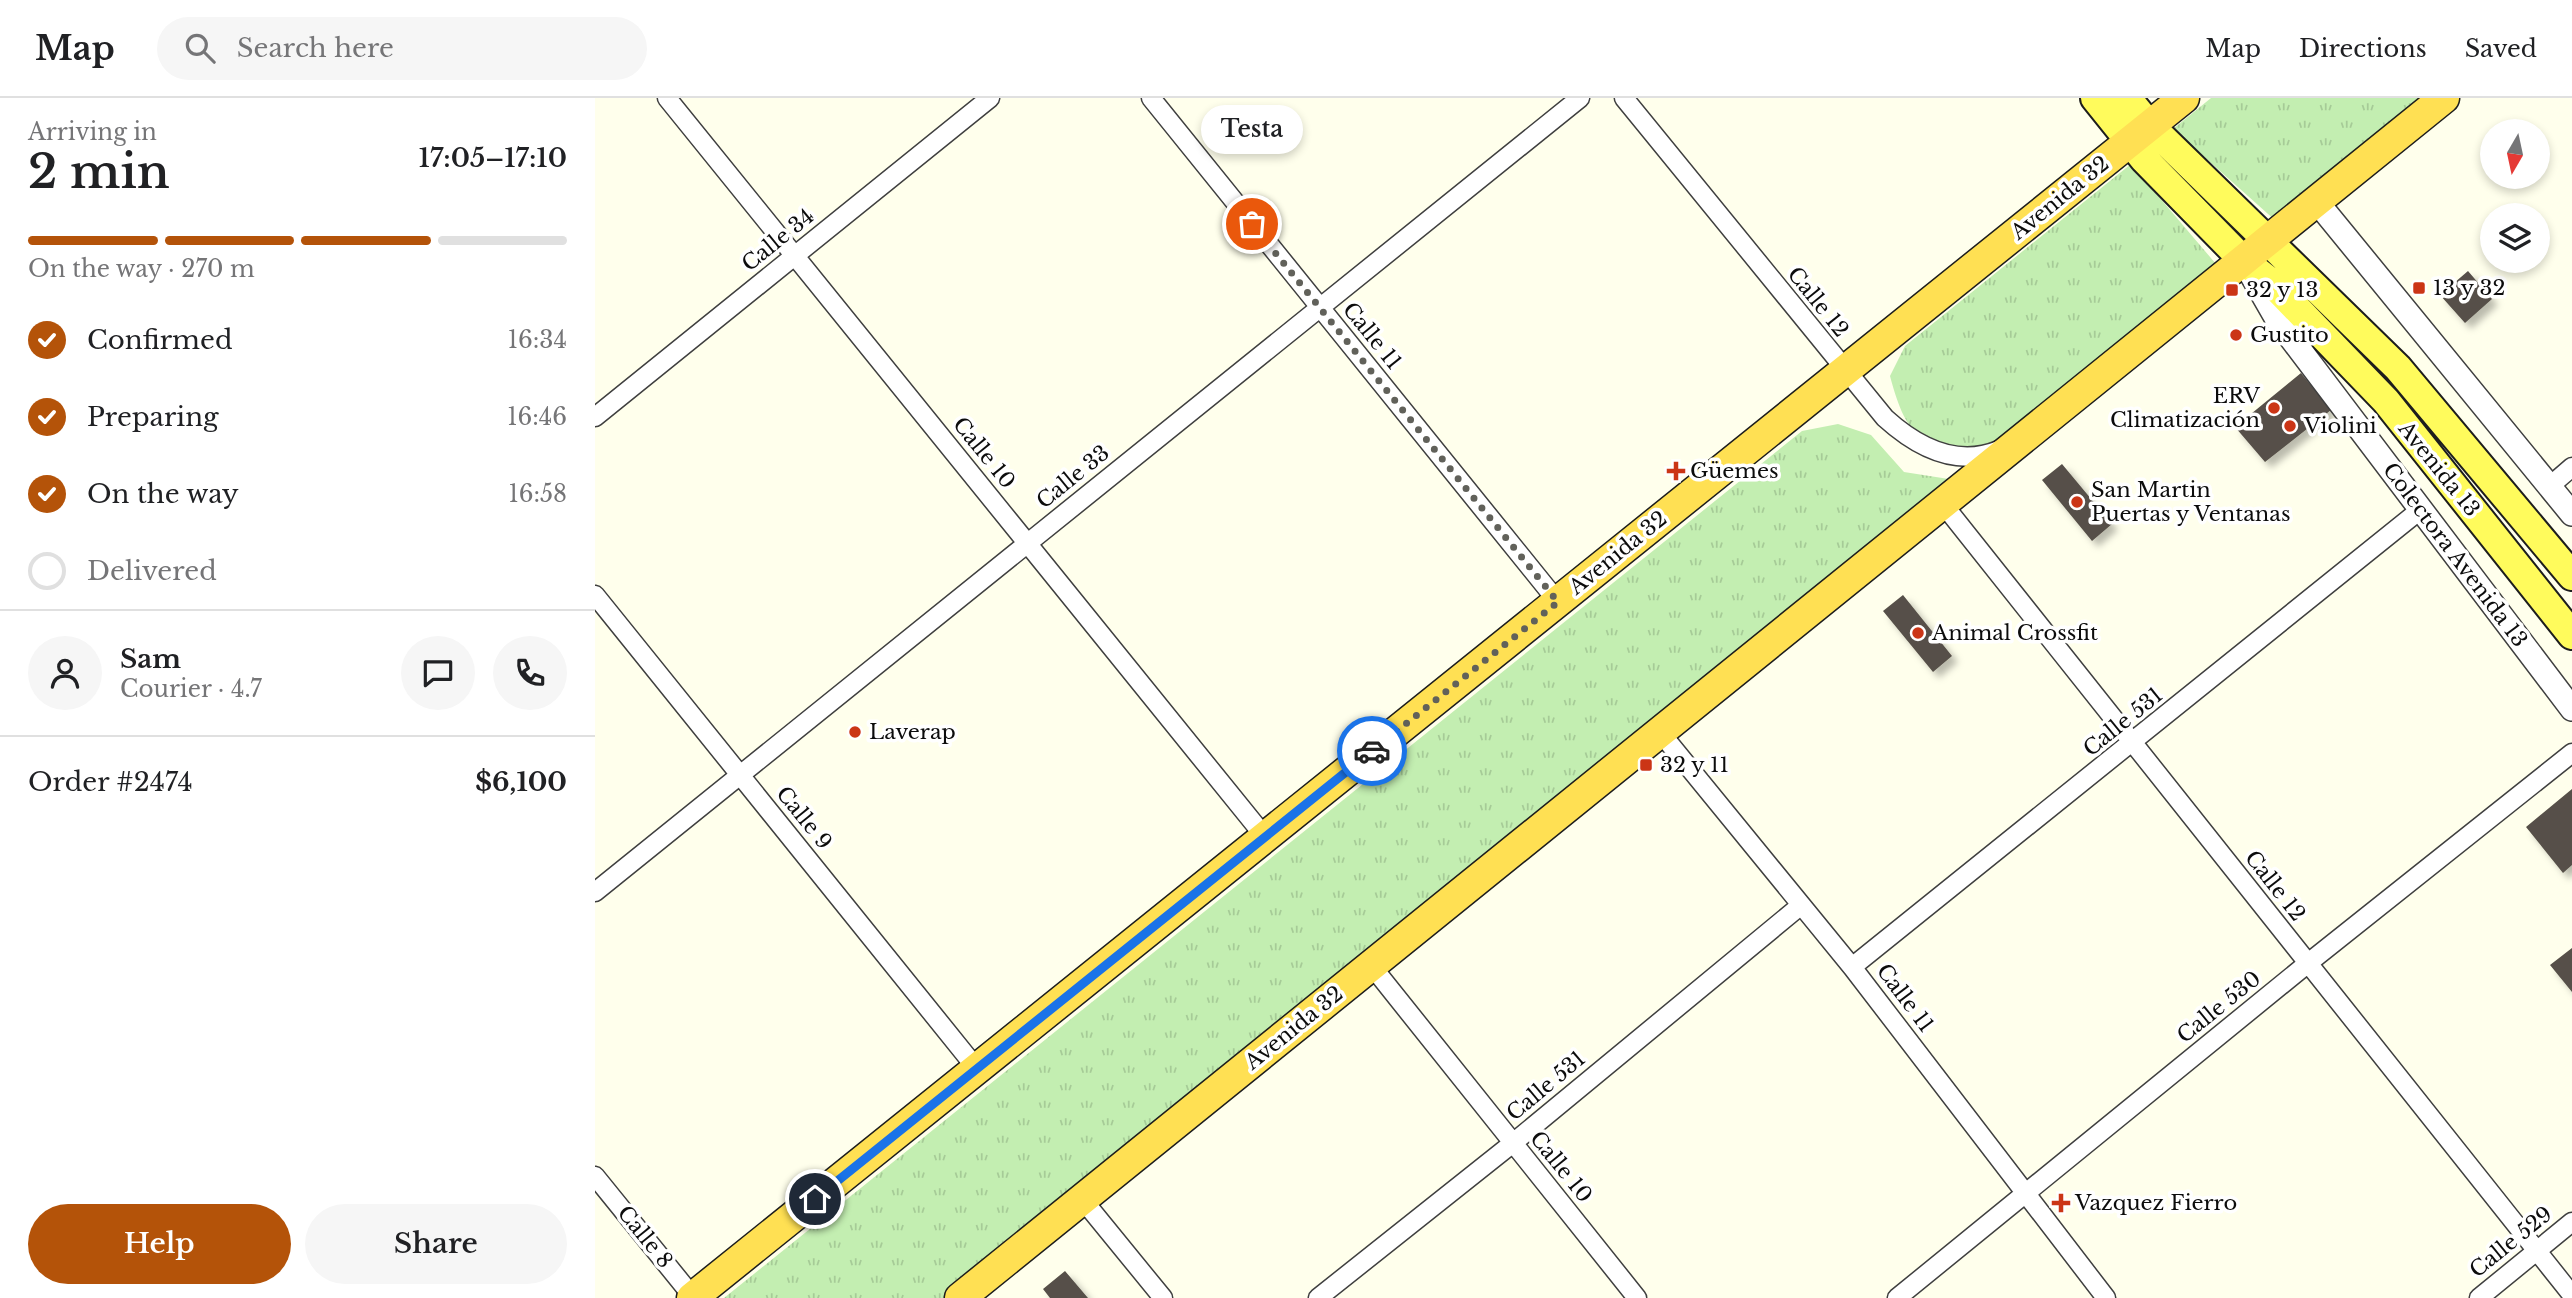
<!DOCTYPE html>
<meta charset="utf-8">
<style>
body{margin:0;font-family:"Libre Baskerville",serif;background:#f6f6f6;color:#202124;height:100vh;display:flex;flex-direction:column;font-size:26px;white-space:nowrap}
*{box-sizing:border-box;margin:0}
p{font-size:23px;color:#757577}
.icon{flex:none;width:38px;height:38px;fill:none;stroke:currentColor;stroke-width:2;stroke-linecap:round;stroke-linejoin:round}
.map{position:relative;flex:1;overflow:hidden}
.side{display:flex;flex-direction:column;background:#fff;width:595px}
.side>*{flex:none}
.needle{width:46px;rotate:189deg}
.fabs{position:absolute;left:1885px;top:21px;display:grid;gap:14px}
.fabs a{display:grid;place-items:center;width:70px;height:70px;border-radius:50%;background:#fff;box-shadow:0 4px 10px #0003;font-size:35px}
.pin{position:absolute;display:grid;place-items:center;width:60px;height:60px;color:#fff;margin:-30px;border:4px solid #fff;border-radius:50%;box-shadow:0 2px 7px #0007}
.courier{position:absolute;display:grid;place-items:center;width:70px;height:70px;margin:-35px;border:5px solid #1a73e8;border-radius:50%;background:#fff;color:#222;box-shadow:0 2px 9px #0007}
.bubble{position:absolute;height:49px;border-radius:24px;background:#fff;box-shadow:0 4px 10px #0003;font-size:23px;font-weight:600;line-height:49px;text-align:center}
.headline em{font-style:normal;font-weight:600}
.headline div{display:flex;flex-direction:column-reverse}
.headline{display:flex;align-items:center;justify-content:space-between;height:119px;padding:0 28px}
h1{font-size:46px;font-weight:600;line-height:52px}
.bar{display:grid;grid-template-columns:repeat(4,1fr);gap:10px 7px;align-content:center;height:84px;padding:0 28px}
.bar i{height:9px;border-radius:5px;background:#e0e0e0}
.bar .current{background:#b45309}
.bar p{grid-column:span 4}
.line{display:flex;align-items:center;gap:18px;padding:0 28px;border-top:2px solid #e0e0e0}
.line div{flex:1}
.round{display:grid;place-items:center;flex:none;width:74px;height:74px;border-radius:37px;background:#f6f6f6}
ol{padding:0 28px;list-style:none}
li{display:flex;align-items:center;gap:21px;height:77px}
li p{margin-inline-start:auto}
li .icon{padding:7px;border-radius:50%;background:#b45309;color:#fff;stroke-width:4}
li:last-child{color:#757577}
li i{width:38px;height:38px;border:4px solid #e0e0e0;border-radius:50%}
.button{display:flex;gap:14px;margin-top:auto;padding:14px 28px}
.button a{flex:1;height:80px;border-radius:42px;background:#b45309;color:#fff;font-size:28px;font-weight:600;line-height:80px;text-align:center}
.button a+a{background:#f6f6f6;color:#202124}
header{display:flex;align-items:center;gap:42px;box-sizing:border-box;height:98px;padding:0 35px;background:#fff;border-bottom:2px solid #e0e0e0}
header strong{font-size:33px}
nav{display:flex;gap:38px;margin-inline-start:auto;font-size:24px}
.search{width:490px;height:63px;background:#f6f6f6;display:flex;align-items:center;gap:18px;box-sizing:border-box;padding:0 24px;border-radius:38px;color:#757577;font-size:26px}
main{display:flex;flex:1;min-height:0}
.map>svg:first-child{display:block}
.grass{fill:url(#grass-tufts)}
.building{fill:#565048;filter:url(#shadow)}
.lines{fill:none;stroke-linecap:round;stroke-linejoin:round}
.minor-casing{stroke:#3f3f3f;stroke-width:21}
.tertiary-casing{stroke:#3f3f3f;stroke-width:26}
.primary-casing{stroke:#1d1d1d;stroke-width:32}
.trunk-casing{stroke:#1d1d1d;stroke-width:33}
.minor{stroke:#fff;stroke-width:18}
.tertiary{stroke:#fff;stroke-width:23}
.primary{stroke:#fffb5c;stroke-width:28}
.trunk{stroke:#ffe053;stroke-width:30}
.done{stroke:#61615a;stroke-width:7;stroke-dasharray:0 12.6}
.route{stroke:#1a73e8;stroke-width:9}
.poi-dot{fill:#cb3516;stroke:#fff;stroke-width:2.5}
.labels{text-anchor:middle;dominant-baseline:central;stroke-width:7;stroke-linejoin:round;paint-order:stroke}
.street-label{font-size:21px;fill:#0c0c0c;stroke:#fff}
.poi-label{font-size:21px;fill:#0c0c0c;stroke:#fff;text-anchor:start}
</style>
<header>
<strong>Map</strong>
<div class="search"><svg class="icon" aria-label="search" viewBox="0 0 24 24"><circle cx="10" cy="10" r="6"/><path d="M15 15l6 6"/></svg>Search here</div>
<nav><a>Map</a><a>Directions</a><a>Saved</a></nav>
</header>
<main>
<section class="side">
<div class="headline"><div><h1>2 min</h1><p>Arriving in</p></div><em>17:05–17:10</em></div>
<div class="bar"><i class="current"></i><i class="current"></i><i class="current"></i><i></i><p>On the way · 270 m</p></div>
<ol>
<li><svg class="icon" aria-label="check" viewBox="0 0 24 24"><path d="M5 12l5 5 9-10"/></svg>Confirmed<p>16:34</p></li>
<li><svg class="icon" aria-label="check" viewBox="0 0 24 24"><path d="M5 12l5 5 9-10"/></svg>Preparing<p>16:46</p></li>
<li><svg class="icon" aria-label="check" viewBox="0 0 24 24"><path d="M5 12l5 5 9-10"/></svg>On the way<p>16:58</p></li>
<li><i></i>Delivered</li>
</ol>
<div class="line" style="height:126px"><a class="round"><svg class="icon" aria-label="person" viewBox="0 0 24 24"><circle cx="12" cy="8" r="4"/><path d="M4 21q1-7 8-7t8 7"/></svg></a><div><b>Sam</b><p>Courier · 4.7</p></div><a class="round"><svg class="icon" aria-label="chat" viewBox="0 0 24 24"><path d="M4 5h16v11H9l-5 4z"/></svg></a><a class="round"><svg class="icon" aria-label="phone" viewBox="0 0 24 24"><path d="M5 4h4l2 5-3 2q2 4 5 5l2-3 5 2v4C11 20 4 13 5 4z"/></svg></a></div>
<div class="line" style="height:91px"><div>Order #2474</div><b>$6,100</b></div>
<div class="button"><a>Help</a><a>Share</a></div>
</section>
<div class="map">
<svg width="1977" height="1200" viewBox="0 0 1977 1200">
<defs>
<pattern id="grass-tufts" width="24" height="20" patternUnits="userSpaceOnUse" patternTransform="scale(1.75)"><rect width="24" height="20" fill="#c3eeb1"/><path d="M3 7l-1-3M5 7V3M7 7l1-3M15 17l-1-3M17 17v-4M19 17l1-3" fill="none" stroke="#a6cb97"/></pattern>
<filter id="shadow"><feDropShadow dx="6" dy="6" stdDeviation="3.5" flood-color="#0004"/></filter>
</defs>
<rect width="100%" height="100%" fill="#ffffec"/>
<path class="grass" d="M1616,0H1832L1682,124L1578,31Z
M1536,66L1621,166L1395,355C1328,348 1313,346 1295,278L1310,248Z
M1243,326L1276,337L1309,374L1360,382L351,1200H129L1207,333Z"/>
<path class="building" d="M1873,173L1897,201L1870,225L1845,197Z
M1706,275L1736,312L1670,364L1640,329Z
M1467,366L1517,426L1497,443L1447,382Z
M1308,497L1357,558L1338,574L1288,513Z
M1977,691V767L1968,775L1931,729Z
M1977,850V894L1955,867Z
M470,1173L493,1200H455L448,1191Z"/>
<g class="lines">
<g class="minor-casing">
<path id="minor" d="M72,0L670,739
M556,0L963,504
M1029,0L1290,320C1322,349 1361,370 1404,352
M0,319L395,0
M1955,388L1977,369
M1348,406L1977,1197
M0,497L382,971
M1065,634L1257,869L1511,1200
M0,794L985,0
M776,867L1042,1200
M1257,869L1825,412
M0,1078L98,1199
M488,1102L568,1200
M723,1200L918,1045L1205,808
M1302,1200L1712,866L1977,655
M1884,1200L1977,1124"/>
</g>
<g class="tertiary-casing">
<path id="tertiary" d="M1722,104L1977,416
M1652,169L1683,223L1977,611"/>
</g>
<g class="primary-casing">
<path id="primary" d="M1500,0L1549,61L1649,163L1678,186L1791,303L1977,537
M1532,0L1554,27L1803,270L1977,478"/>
</g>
<g class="trunk-casing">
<path id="trunk" d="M97,1200L1589,0
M365,1200L1849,0"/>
</g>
<use href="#minor" class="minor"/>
<use href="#tertiary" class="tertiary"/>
<use href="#primary" class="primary"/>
<use href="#trunk" class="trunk"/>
</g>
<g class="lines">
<path class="done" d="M657,126L963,504L777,653"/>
<path class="route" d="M220,1101L777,653"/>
</g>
<g class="poi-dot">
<rect x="1817" y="183" width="14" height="14" rx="3.5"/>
<rect x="1630" y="185" width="14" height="14" rx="3.5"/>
<circle cx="1641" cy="237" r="7"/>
<circle cx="1679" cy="310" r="7"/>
<circle cx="1695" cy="328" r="7"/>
<path d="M1077.5 362.5h7v7h7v7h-7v7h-7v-7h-7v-7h7z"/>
<circle cx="1482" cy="404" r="7"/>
<circle cx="1323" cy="535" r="7"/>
<circle cx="260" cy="634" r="7"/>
<rect x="1044" y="660" width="14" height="14" rx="3.5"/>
<path d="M1462.5 1094.5h7v7h7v7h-7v7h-7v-7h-7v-7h7z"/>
</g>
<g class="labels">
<g class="street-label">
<text transform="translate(1465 100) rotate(-39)">Avenida 32</text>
<text transform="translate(183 142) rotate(-39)">Calle 34</text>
<text transform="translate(1223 204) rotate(51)">Calle 12</text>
<text transform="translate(777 238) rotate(51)">Calle 11</text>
<text transform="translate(389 355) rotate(51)">Calle 10</text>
<text transform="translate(1844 371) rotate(51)">Avenida 13</text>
<text transform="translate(478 379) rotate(-39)">Calle 33</text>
<text transform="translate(1023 455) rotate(-39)">Avenida 32</text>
<text transform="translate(1860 457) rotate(53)">Colectora Avenida 13</text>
<text transform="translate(1528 624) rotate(-39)">Calle 531</text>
<text transform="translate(209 720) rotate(51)">Calle 9</text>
<text transform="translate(1680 788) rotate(52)">Calle 12</text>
<text transform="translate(1310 900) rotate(53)">Calle 11</text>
<text transform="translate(1624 909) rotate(-39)">Calle 530</text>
<text transform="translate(699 930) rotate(-39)">Avenida 32</text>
<text transform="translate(951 988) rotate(-40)">Calle 531</text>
<text transform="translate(966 1069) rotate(51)">Calle 10</text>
<text transform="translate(50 1139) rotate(51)">Calle 8</text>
<text transform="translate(1916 1144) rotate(-39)">Calle 529</text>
</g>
<g class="poi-label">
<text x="1838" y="190">13 y 32</text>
<text x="1651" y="192">32 y 13</text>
<text x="1655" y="237">Gustito</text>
<text x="1665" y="298" text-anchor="end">ERV<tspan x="1665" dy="24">Climatización</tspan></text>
<text x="1709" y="328">Violini</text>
<text x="1095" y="373">Güemes</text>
<text x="1496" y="392">San Martin<tspan x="1496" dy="24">Puertas y Ventanas</tspan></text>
<text x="1337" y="535">Animal Crossfit</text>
<text x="274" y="634">Laverap</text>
<text x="1065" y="667">32 y 11</text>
<text x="1480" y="1105">Vazquez Fierro</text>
</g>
</g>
</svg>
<div class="fabs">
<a><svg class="needle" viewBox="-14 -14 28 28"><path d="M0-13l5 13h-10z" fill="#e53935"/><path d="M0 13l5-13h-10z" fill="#757577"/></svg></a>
<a><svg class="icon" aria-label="layers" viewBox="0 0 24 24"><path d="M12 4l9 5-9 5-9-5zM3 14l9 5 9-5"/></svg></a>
</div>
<div class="pin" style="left:657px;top:126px;background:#ea580c"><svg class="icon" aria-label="bag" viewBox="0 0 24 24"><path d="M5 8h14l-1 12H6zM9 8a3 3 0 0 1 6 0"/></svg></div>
<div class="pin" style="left:220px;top:1101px;background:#1f2937"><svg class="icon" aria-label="home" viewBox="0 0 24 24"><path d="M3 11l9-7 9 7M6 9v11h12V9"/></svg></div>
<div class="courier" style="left:777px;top:653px"><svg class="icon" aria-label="car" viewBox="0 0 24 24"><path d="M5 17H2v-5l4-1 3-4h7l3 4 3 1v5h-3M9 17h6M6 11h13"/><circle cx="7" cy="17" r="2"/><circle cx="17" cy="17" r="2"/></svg></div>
<div class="bubble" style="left:606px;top:7px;width:102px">Testa</div>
</div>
</main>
